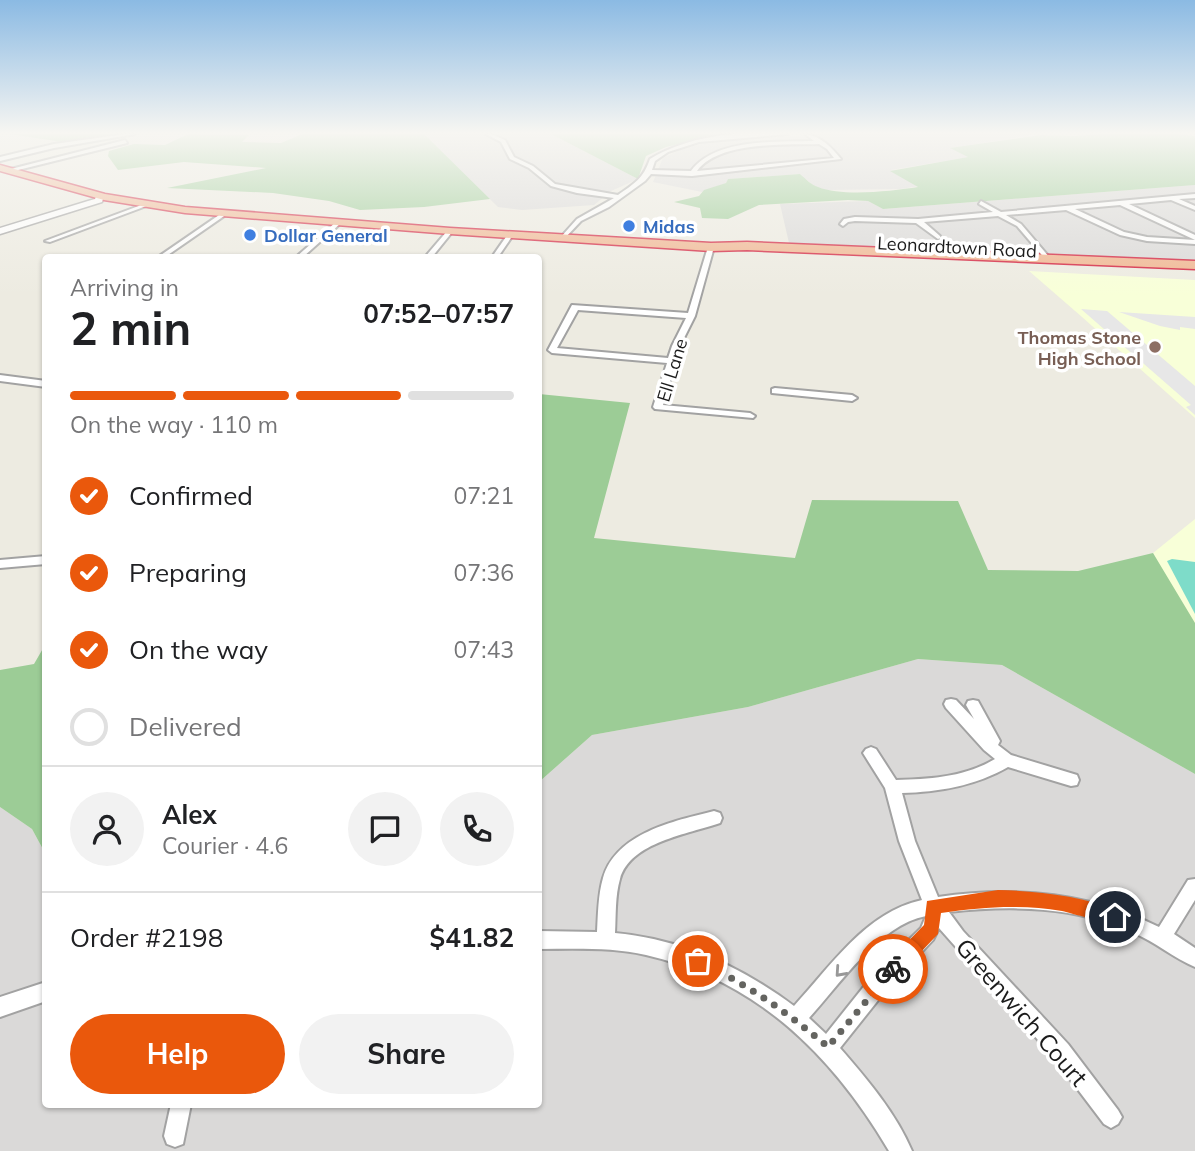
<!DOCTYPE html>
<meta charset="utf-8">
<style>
body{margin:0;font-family:Mulish,sans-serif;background:#f2f2f2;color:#202124;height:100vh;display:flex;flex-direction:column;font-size:26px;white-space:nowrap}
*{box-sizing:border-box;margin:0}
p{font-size:23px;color:#757577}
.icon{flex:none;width:38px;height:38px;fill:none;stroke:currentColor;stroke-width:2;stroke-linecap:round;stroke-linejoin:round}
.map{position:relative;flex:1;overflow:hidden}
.panel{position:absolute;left:42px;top:254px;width:500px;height:854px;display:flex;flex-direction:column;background:#fff;border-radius:7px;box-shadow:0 2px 5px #0004}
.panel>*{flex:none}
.pin{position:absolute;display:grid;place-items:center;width:60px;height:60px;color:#fff;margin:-30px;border:4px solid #fff;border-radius:50%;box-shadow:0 2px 7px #0007}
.courier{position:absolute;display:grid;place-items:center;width:70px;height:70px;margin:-35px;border:5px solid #ea580c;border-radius:50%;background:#fff;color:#222;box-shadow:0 2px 9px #0007}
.overview em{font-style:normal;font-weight:700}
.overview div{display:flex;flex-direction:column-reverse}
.overview{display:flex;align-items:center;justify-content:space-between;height:119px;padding:0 28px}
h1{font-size:46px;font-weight:700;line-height:52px}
.bar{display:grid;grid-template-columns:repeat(4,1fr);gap:10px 7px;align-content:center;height:84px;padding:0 28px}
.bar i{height:9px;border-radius:5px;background:#e0e0e0}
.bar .on{background:#ea580c}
.bar p{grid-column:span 4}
.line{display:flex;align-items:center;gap:18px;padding:0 28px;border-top:2px solid #e0e0e0}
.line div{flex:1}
.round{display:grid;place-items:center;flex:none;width:74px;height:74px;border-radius:37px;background:#f2f2f2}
ol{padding:0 28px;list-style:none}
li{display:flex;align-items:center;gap:21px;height:77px}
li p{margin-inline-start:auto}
li .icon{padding:7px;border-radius:50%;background:#ea580c;color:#fff;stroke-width:4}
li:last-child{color:#757577}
li i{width:38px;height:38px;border:4px solid #e0e0e0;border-radius:50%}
.button{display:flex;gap:14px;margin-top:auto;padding:14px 28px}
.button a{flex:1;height:80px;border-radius:42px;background:#ea580c;color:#fff;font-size:28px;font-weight:700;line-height:80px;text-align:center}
.button a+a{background:#f2f2f2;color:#202124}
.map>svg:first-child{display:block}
.residential{fill:#dad9d8}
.education{fill:#f8ffd8}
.forest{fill:#9ccc96}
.pitch{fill:#7edcc9}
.parking{fill:#e7e7e7}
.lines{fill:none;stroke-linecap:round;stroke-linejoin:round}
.minor-casing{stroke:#a2a2a2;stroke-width:4}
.tertiary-casing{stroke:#a2a2a2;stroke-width:3}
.trunk-casing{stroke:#d42541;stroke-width:3}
.minor{fill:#fff;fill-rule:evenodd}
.tertiary{fill:#fff;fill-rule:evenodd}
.trunk{fill:#f0b590;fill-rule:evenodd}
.oneway{stroke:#989898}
.route{fill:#ea580c}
.done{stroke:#646460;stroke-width:7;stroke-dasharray:0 12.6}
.shop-dot{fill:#3f7fe0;stroke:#fff;stroke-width:2.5}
.education-dot{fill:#8d6e63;stroke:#fff;stroke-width:2.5}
.labels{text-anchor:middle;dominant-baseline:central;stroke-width:7;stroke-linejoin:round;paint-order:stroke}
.far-shop-label{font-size:18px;font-weight:bold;fill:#366cbe;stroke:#fff;text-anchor:start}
.far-street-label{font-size:18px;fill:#1b1b1b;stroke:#fff}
.far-education-label{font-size:18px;font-weight:bold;fill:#785e54;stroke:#fff;text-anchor:end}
.near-street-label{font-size:24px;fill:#1b1b1b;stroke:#fff}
</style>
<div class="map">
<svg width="1195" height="1151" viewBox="0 0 1195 1151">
<rect width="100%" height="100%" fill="#edebe1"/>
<path class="residential" d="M424,134H551L638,179L611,191L594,205L522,210L498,207Z
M816,134H1030L1033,135L951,148L969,157L891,170L920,186L900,189L827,190L815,187L800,174L728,179L726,183L702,192L653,182L663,158L680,150L705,143Z
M1195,185V261L789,243L780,204L868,201L883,209Z
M918,659L1002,665L1195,774V1151H0V807L32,829L45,853L46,1104H539V782L592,735L748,707Z"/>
<path class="education" d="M1029,271L1195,280V418L1082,317Z
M1195,519V629L1153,553Z"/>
<path class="forest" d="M10,134H119L62,142Z
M188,134L249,135L242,142L281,143L302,134H424L490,199L424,207L360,210L329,201L273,193L167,188L266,168L184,162L118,170L108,156L109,151L134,144L165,145Z
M551,134H708L712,136L666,147L646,156L638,179Z
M1100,134H1178L1195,136V185L883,209L868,201L848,200L759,205L728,219L702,218L700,208L674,202L699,196L704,190L726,183L728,179L800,174C806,179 811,185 818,187C843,197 892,191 918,187L890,171L968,157L950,148L1041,135L1075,136Z
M539,394L630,403L594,538L795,558L812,500L958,501L988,570L1078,571L1153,553L1195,623V774L1002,665L918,659L748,707L592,735L539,782Z
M45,645V853L32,829L0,807V670L34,664Z"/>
<path class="pitch" d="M1172,559L1195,562V614L1167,561Z"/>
<path class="parking" d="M1081,309L1107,311L1195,386V415L1186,407L1191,405Z
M1119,312L1195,317V329L1180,327V330L1160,326Z"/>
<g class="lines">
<g class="minor-casing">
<path id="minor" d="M125,134H135L54,148L0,161V157L54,144Z
M486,134H491L505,140L514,157L533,166L555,184L618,195C635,183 643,179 650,159C690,135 742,130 788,134L699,142L668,152L655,161L652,170L691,171C715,138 777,142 814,141L805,134C821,136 831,147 841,159L692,176L651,174L645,181L609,207L581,221L563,240L560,238L577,219L614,198L577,193L551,186L529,168L510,159L501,142ZM819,144L827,149L834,158L697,171C719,141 785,145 819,144Z
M125,140L127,143L10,172L7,170Z
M1195,194V198L1179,199L1195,206V210L1171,200L1129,204L1195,235V244L1147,241L1120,235L1066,210L1006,215L1021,224L1050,258L1046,260L1017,226L998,216L924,222L940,236V238L938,239L916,223L855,221L848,222L843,226L840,224L844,219L855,217L918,219L993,212L979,204L981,201L1001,212ZM1120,205L1193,239L1195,240L1147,237L1124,232L1075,209Z
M144,204L149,205L50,242L45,241Z
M222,213L227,214L165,257H158Z
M336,222L341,223L303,257H296Z
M448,230L453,231L432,257H425Z
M508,234L513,235L498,257H492Z
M711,245L714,247L695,316L680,346L663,405L750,413L755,416L753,418L655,409L653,407L667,363L552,353L548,350L572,305L688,313L708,247ZM578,310L686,318L672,346L668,358L557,348Z
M0,375L46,381V387L0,381Z
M775,388L852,395L857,398L852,401L772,393V389Z
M46,556V564L0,568V560Z
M951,699L956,700L974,719L966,705L968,701L973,700L978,701L1000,741L998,745L1011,755L1077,775L1079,780L1077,785L1071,786L1008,767C975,786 939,792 902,793L915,841L938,897C1014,886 1089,892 1159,927L1188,880L1195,879V900L1174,934L1195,948V967C1174,958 1155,942 1134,933C1076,906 1011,905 949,912L963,931L1068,1044L1118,1110L1122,1117L1118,1124L1111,1128L1104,1124L1054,1058L939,928L933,940L887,989L840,1048C867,1079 896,1113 912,1151H889C833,1056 757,980 646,955C611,947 574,949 539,949V931L597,932C598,914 598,895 603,878C616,833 674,821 714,811L720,813L722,818L720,823C689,834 630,842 620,879C615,896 616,915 615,933C681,939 742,967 794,1006C831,966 866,912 922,900L899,841L885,788L863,753L866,749L871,747L876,749L896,780C931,779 965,777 995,759L984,750L946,708L944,704L946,700ZM926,916L921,928L873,975L826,1034L809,1018C840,984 879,925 926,916Z
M46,982V1001L0,1017V997Z
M171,1104H191L183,1144L175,1147L167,1144L164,1136Z"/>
</g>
<g class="tertiary-casing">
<path id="tertiary" d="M97,194L104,196L102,202L0,234V228L88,201L95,199Z"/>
</g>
<g class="trunk-casing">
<path id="trunk" d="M0,165L105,194L185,207L450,228L711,243L747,242L1195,261V269L747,250L711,251L450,234L185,213L104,200L0,171Z"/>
</g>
<use href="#minor" class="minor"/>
<use href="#tertiary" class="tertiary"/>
<use href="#trunk" class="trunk"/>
</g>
<defs><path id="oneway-chevron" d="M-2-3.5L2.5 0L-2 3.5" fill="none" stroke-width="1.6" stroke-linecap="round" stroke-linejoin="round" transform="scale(1.75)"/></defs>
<use class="oneway" href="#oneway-chevron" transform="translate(840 972) rotate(132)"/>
<linearGradient id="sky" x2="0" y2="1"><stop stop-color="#8bbae3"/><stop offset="0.45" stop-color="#f7f6f2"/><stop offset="1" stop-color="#f7f6f2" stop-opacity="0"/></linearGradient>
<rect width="1195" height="295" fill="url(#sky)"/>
<path class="route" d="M998,890C1039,891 1082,896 1120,911L1123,917L1120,922C1111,926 1075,914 1062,911C1020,904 983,907 941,913L938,934L899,975L893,977L887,975L885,969L887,963L924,925L927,901Z"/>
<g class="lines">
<path class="done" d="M698,961C747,984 787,1012 828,1047L893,969"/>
</g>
<g class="shop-dot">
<circle cx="629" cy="226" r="7"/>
<circle cx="250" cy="235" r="7"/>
</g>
<circle class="education-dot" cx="1155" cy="347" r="7"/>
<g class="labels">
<g class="far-shop-label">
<text x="643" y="226">Midas</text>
<text x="264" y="235">Dollar General</text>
</g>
<g class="far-street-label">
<text transform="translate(957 247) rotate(3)">Leonardtown Road</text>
<text transform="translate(672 370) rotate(-73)">Ell Lane</text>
</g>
<g class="far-education-label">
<text x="1141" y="337">Thomas Stone<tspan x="1141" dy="21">High School</tspan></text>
</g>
<g class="near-street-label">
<text transform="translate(1022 1012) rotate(49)">Greenwich Court</text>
</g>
</g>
</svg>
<div class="pin" style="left:698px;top:961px;background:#ea580c"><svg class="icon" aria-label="bag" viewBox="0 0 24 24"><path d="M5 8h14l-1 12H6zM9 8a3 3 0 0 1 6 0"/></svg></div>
<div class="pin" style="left:1115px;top:917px;background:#1f2937"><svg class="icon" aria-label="home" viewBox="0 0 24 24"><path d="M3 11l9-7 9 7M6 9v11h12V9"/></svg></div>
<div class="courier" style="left:893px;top:969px"><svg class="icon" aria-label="bike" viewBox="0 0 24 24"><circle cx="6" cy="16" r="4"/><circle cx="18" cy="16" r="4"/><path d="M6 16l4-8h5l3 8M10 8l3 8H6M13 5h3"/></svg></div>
<section class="panel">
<div class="overview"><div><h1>2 min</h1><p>Arriving in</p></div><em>07:52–07:57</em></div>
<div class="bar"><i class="on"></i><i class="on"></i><i class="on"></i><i></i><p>On the way · 110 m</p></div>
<ol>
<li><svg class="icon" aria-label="check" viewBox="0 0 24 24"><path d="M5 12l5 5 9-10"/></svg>Confirmed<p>07:21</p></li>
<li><svg class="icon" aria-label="check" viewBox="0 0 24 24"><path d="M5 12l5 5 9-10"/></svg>Preparing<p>07:36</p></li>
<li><svg class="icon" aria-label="check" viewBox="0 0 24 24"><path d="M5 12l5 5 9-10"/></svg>On the way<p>07:43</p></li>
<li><i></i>Delivered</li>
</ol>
<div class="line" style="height:126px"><a class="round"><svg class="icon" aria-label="person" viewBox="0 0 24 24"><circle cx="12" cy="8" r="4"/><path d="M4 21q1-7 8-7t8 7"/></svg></a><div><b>Alex</b><p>Courier · 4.6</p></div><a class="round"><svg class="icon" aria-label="chat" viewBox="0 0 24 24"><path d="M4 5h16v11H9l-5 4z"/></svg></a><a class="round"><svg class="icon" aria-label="phone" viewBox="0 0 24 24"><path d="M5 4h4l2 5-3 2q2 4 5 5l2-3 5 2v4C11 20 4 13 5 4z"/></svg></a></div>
<div class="line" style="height:91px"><div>Order #2198</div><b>$41.82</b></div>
<div class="button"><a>Help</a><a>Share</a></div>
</section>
</div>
